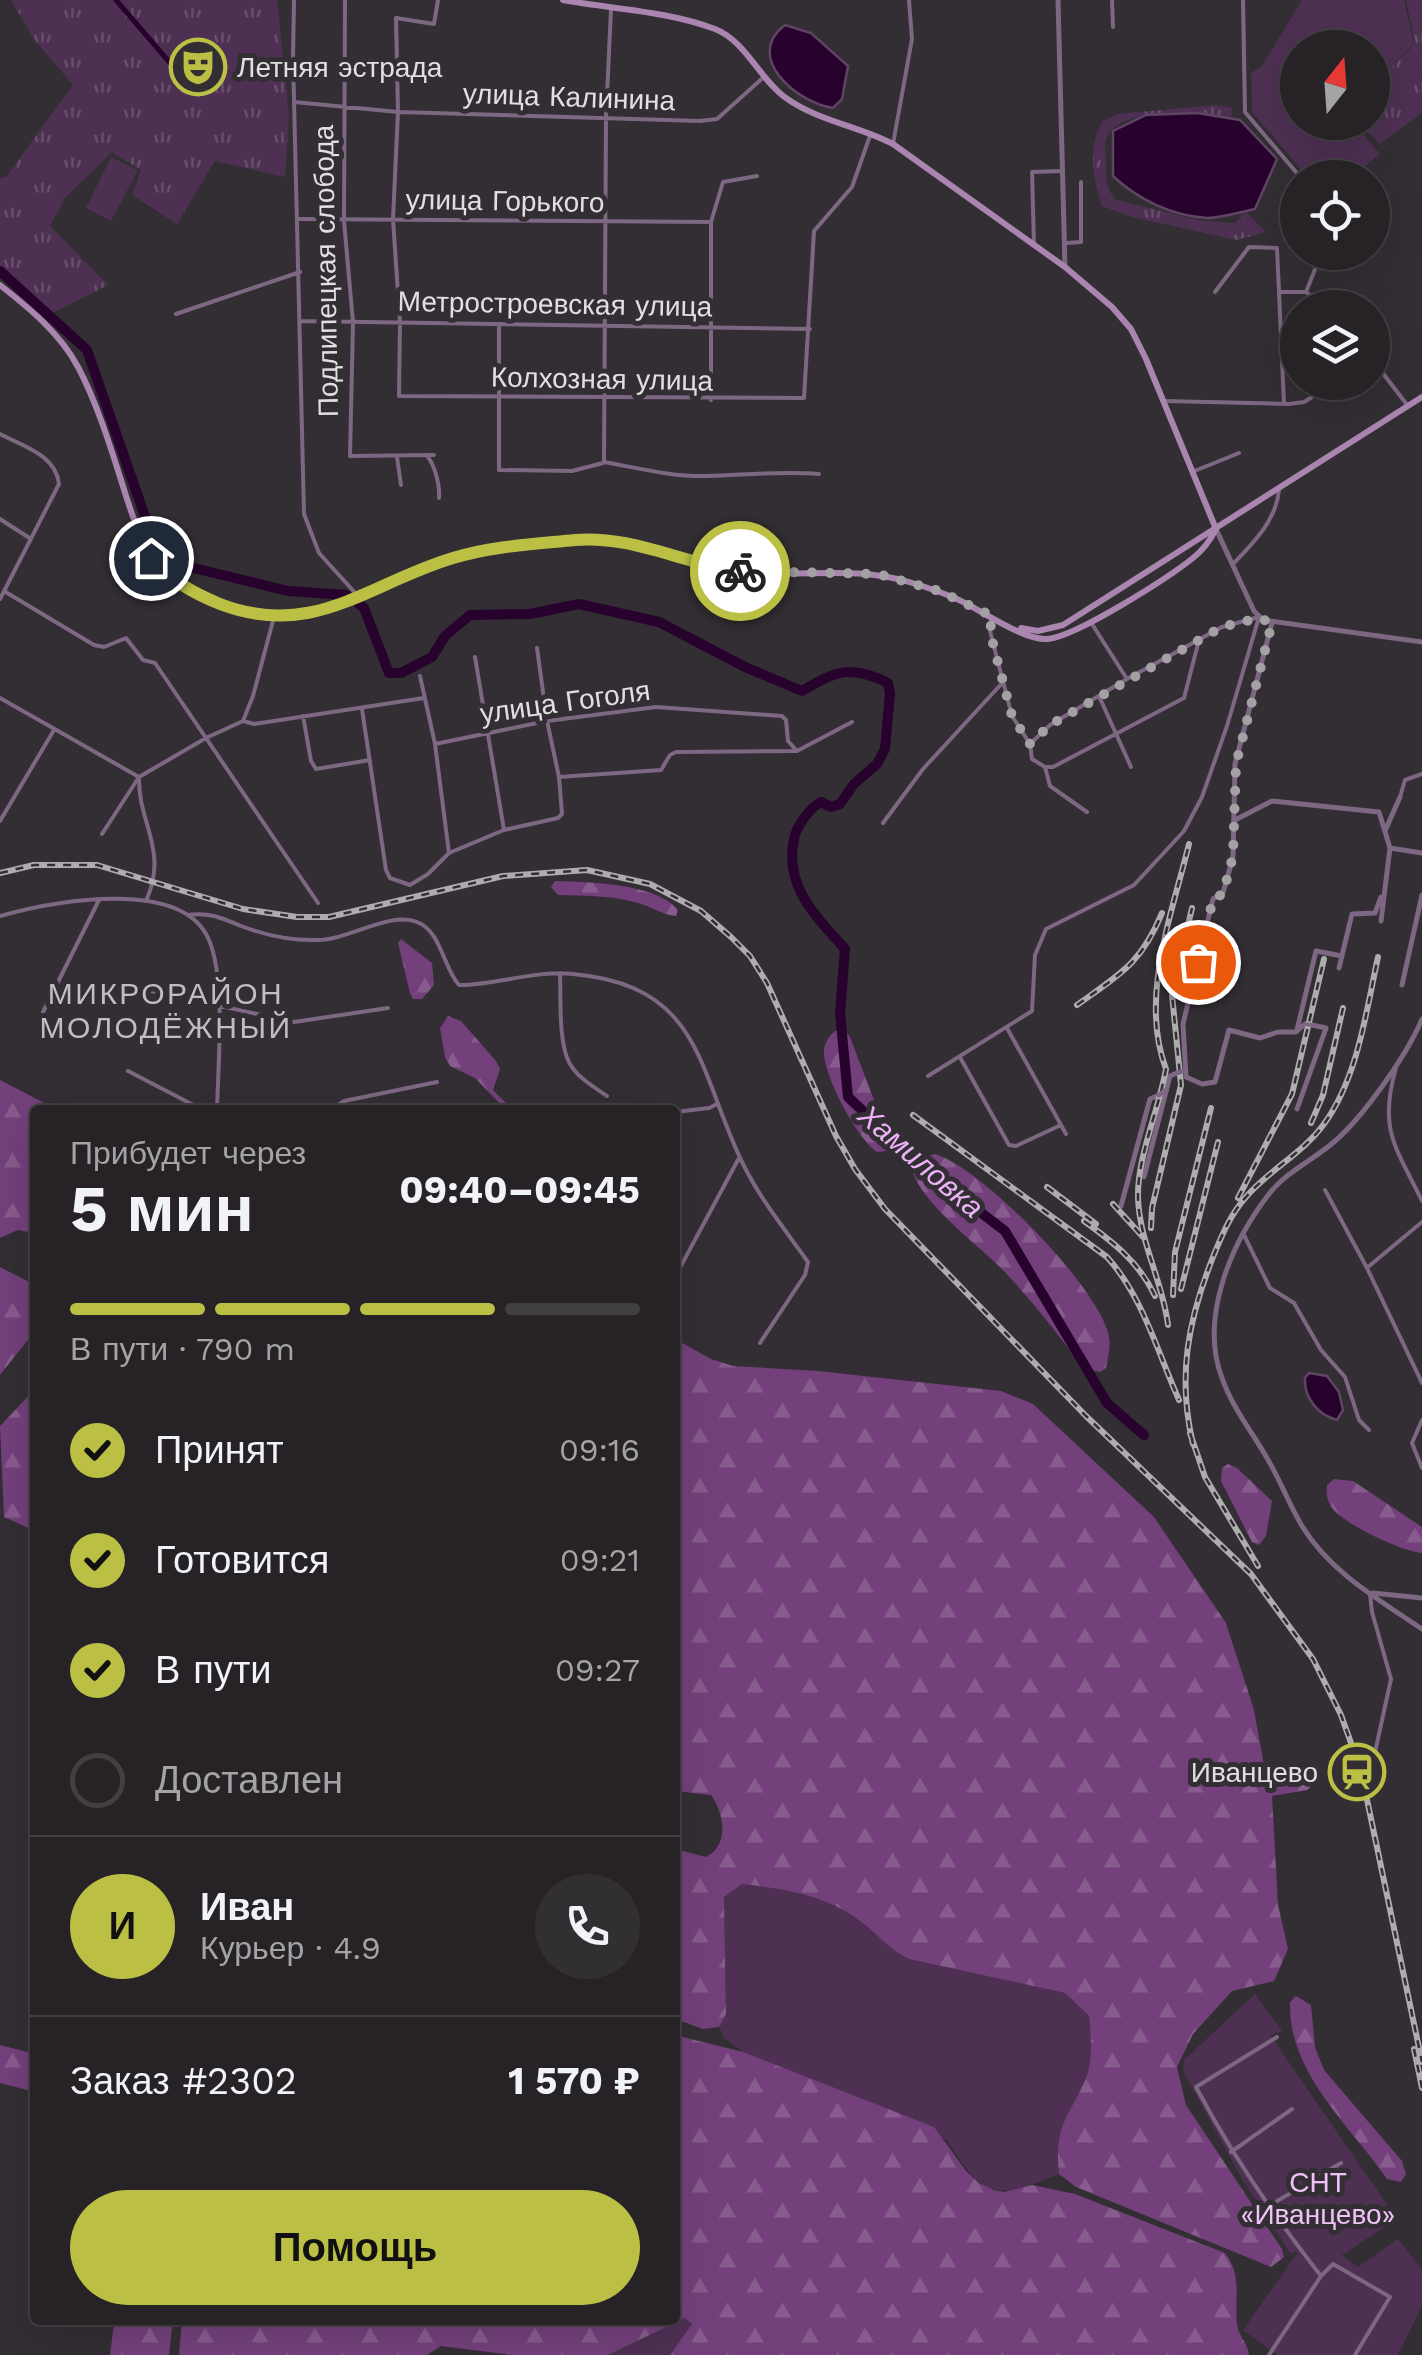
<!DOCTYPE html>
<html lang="ru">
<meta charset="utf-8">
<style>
body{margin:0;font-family:"Work Sans",sans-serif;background:#322f32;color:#f1f3f6;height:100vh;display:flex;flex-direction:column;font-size:38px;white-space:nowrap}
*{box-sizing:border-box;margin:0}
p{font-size:32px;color:#a4a4a7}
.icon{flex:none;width:55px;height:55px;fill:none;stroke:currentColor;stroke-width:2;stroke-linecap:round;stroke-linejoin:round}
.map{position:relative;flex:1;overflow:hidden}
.side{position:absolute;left:30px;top:1105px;width:650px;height:1220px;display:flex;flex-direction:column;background:#262226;border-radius:10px;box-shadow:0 10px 40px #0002,0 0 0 2px #423f43}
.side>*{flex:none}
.needle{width:65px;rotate:17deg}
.tools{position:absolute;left:1280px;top:30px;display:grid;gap:20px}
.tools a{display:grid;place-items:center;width:110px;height:110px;border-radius:50%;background:#262226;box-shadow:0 10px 40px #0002,0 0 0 2px #423f43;font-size:50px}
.pin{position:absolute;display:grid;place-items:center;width:85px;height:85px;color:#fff;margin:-42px;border:5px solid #fff;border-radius:50%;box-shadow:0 2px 10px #0007}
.courier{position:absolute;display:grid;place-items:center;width:100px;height:100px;margin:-50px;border:8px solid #bbc045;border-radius:50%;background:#fff;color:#222;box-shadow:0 2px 12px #0007}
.headline em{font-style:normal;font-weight:700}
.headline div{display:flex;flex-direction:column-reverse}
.headline{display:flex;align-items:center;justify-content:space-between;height:170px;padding:0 40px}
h1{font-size:65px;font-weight:700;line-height:75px}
.bar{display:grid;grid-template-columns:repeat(4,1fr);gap:15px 10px;align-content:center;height:120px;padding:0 40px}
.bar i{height:12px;border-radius:8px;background:#423f43}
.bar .active{background:#bbc045}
.bar p{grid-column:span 4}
.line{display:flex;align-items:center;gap:25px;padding:0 40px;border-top:2px solid #423f43}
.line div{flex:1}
.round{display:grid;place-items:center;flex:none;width:105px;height:105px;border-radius:52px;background:#322f32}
ol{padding:0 40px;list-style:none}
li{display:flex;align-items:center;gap:30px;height:110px}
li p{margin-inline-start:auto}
li .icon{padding:10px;border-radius:50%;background:#bbc045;color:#111;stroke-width:4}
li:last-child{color:#a4a4a7}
li i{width:55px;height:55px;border:5px solid #423f43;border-radius:50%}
.button{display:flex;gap:20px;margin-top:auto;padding:20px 40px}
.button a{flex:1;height:115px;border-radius:60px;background:#bbc045;color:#111;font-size:40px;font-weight:700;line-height:115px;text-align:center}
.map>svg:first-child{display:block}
.green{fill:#4e3053}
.forest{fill:url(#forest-firs)}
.park{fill:url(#park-tufts)}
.water{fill:#27022d;stroke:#5f4463;stroke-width:2.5}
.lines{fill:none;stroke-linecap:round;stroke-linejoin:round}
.canal{stroke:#27022d;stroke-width:5}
.river{stroke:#27022d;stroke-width:10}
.minor{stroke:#7e6782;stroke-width:4}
.tertiary{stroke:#7e6782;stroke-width:5}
.secondary{stroke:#aa85b0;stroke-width:6}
.rail-casing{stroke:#afacaf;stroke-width:6}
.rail{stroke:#322e33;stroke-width:2.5;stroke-dasharray:8;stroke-linecap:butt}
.minor-bridge{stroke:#7e6782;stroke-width:4}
.tertiary-bridge{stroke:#7e6782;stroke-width:5}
.done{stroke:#a4a1a5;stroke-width:10;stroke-dasharray:0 18}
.route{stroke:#bbc045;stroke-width:12}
.labels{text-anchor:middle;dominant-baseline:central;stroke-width:10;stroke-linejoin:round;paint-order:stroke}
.poi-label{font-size:28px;fill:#e2dfe2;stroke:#322e33;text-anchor:start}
.street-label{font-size:28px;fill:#e2dfe2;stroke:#322e33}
.park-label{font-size:28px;fill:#efc2f6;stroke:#322e33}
.neighbourhood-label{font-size:30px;letter-spacing:2.5px;fill:#c2bcc3;stroke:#322e33}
.water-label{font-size:30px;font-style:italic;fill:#ecb2f6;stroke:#322e33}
</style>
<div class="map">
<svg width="1422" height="2355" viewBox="0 0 1422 2355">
<defs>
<pattern id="forest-firs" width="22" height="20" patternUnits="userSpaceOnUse" patternTransform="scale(2.5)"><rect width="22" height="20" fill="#73407b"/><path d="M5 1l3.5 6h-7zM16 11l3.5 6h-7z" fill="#875b8d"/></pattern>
<pattern id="park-tufts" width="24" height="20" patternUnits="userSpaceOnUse" patternTransform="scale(2.5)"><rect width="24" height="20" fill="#4e3053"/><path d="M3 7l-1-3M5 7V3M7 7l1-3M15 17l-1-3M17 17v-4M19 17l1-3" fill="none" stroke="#674e6b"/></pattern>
</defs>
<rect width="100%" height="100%" fill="#322e33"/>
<path class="green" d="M1302,0H1404L1414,43L1373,86L1372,48H1298V122L1354,123L1380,154L1352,177H1308L1252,112L1251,73L1262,66Z
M111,157L138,170L111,221L86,208Z
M742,1884C783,1889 826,1895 860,1921C878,1934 888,1949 909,1959L1065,1993L1089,2016C1091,2035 1093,2061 1086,2078C1068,2120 1054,2123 1059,2174C995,2200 984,2200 947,2140L743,2052L724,2038L719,2027L726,2014L724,1897Z
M1255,1994L1282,2031L1270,2035L1397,2219L1342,2255L1358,2267L1398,2239L1422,2269V2306L1398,2355H1277L1243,2330L1298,2252L1290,2253L1242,2179L1183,2071L1184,2060Z
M685,2318L693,2324L670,2355H608Z"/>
<path class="forest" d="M555,881C587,882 657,883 678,910L676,916C662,915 651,906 638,903C612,895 585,896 558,895L551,887Z
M401,939L432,963L434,985L422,999H413L410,993L398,943Z
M448,1016L461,1021L496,1061L500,1069L493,1090L513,1110H506L475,1078L450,1066L445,1057L440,1028Z
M835,1031H846L850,1037L891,1145L887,1151L877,1152C857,1138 824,1077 824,1052C824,1043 829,1036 835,1031Z
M0,1080L58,1110H35V1245L28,1232L18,1230L0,1238Z
M935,1154C981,1167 1101,1289 1109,1337C1111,1347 1108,1357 1106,1368L1100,1372L1083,1368C1059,1335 1033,1302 1004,1271C981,1247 917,1200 912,1168L921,1157Z
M0,1267L35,1285V1331L0,1375Z
M675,1339L711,1359L733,1366L818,1371L1001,1391L1033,1404L1154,1517L1226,1623L1254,1710L1264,1765C1281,1773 1299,1766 1316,1774L1318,1781L1307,1790L1272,1796L1278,1905L1288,1949L1274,1981L1232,1991L1193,2034L1177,2067L1186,2105L1282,2249L1284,2257L1271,2267L1076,2187L1059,2174C1054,2123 1068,2120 1086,2078C1093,2061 1091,2035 1089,2016L1065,1993L909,1959C888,1949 878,1934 860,1921C826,1895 783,1889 742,1884L724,1897L726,2014L719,2027L703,2029L675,2019V1849L706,1857C730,1845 724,1813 711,1795L675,1791Z
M35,1389V1531L4,1517L0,1426Z
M1228,1464L1237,1468L1272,1501L1266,1536L1259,1545L1252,1542L1221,1481L1222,1468Z
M1334,1479L1353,1481L1422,1527V1553C1401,1551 1346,1525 1333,1509C1327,1502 1326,1494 1327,1485Z
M1296,1996L1311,2005L1315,2047L1324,2070L1402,2161L1406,2174L1401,2182L1387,2179C1349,2124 1288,2073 1290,2002Z
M675,2035L743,2052L934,2127L966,2171L979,2183L994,2190L1004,2192L1032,2185L1075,2194L1225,2253C1243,2276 1234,2300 1237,2325C1239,2336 1248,2344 1249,2355H670L692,2324L685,2318L608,2355H512L441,2346L427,2355H179L182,2320H675Z
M0,2045L35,2054V2092L0,2083Z
M102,2320H173L169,2355H110L114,2323Z"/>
<path class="park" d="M11,0H277L289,115L285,177L215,161L177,224L132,195L141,170L112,152L65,198L50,226L108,285L51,314L0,270V178L6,177L73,85L34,39Z
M1406,0H1422V113L1380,144L1359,123L1372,122L1373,87L1415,43Z
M1216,105L1232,108L1231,117C1205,113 1115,105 1106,140C1104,146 1106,156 1106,163C1106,178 1106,189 1116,200L1202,221L1235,223L1246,212L1266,232L1237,240L1132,217L1102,206C1093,181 1087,144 1103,121L1118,114Z"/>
<path class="water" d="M785,25L811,33L848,66L842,99L833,108C797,103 743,57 785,25Z
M1197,113L1240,120L1277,159L1255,209C1240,212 1222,218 1207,218C1172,216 1137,199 1113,176V131L1146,115Z
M1309,1373L1327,1376L1339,1392L1343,1410L1337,1420C1318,1415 1304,1398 1305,1378Z"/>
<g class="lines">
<path class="canal" d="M116,0L171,64"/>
<path class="river" d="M0,271L87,350L148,525L163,552L181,565L288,591L346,595L350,598
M359,604L364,608L389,673H401L432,657L445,636L470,615L530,614L579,604L659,622L745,667L802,691C836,671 851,664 888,683L890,693L885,749L877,764L854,784L840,804L831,807L821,802C809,809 797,825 794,839C784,887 816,916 845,949L840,1013L848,1097L929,1173L1005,1231L1107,1403L1144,1435"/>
<path class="minor" d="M294,0L293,58L304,514L319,553L358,596
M345,0L344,221L353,322L350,456L434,455
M438,0L434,24L396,18L398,112L393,219L400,323L399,396L804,398L814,231L852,187L871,133
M1112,0L1113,27
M1243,0L1245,112L1301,178
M294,102L398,112L700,121L717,119L765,76
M893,144L912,39L909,0
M299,219L711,222
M1066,243L1081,242V182
M1034,245L1032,172L1062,171
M1322,252L1306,292L1326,308
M1215,292L1249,247L1277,248L1279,292
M176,314L300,272
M300,321L810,329
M499,324V470L572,471L603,463
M1372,359L1408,406
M711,400V222L723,182L757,176
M1164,401L1289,404L1304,402L1336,382
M1284,404L1279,292H1306
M0,434C23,446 56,455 59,484L0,599
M427,456C435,465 440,486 439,498
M397,457L401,485
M604,462L606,117L611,9
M604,462C638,468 672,477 707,476C745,475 780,471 819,474
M1192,472L1239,453
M0,519L31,539
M1233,564C1253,543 1277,520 1279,489
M4,591L94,645L104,647L126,638L143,660L155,663L318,903
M991,617L990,631L1012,716L1030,744L1032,759L1045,767L1050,786L1087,812
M1092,624L1127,679
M475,657L504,830
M1099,696L1131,767
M0,698L139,777
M362,709L386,870L390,878L410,885L428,874L449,853L435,744L420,676
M303,716L311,761L316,769L370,760
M243,721L254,724L424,698
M435,744L547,721L656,707L782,716L786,720L788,741L797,751
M1030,744L1050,725L1127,679L1222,627L1259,617
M1045,767H1053L1184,698L1199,640
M139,777C138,824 169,850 146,901
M559,777L661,770L670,755L676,752L797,751L852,722
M1400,797L1405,780L1422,774
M0,821L54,730
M883,823L923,769L1005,680
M102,834L139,777L206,738L243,721L253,696L274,617
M449,853L504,830L558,818L562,814L559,777L547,721L537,648
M188,915C210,912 222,918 241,926C265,935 292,941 318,940C348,940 390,911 417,922C441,931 443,967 459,985C497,985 534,970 573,974C704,986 697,1072 744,1166C761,1200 786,1231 808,1262L805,1275L760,1343
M0,916C51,902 182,876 209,940C226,980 218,1065 217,1110
M560,973C561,997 558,1044 570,1064C578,1078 594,1087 607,1096
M137,988L294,1022L388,1008
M43,1012L99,900
M1007,1028L1066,1134
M961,1059L1009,1145L1016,1146L1061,1125
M1396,1068C1378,1130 1396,1147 1422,1201
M128,1071L203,1110
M928,1076L1032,1011L1035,955L1046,929L1134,885L1184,831L1202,797L1227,726L1259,617
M331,1110L344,1101L437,1082
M675,1112L709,1108L717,1104
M1325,1190L1367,1268L1422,1383
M1244,1235L1270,1288L1294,1303L1321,1350L1345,1377L1359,1420L1369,1430
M1368,1267L1422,1222
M675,1277L739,1158
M1422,1420L1412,1443L1422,1468
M1370,1594L1372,1612L1391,1679L1374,1757L1377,1778
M1231,2152L1292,2109
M1267,2207L1341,2163
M1321,2276L1333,2264L1390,2297L1355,2355
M1269,2355L1321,2276C1273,2215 1232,2155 1196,2087L1277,2037"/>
<path class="tertiary" d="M1058,0L1065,267
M1216,529L1254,611L1263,620L1422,642
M1272,623L1235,764L1233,857L1223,893L1213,899L1183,1024L1186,1077L1202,1084L1215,1082L1229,1030L1260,1038L1278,1032H1296L1305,1024
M1235,820L1272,801L1379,812L1390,848L1381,921
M1385,831L1400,797
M1390,848L1422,853
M1339,968L1352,914L1375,913L1381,897
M1402,985L1422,895
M1422,1019C1407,1055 1364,1116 1334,1142C1313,1160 1286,1172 1269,1194C1231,1243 1199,1318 1222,1378C1232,1407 1252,1432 1267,1458C1280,1480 1289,1504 1302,1526C1330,1572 1378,1599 1422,1629
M1297,1030L1316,951L1342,956
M1297,1109L1326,1028L1312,1025
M1144,1177L1170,1076L1177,1073
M1121,1206L1150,1099L1159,1095
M1373,1593L1422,1598"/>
<path class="secondary" d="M563,0C612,9 668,11 715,29C746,41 760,80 786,98C818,121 859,126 893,144L1065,267L1112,307L1131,329L1146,359L1216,529
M0,285C29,308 60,333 78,367C96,401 109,442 121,480C136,528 148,570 197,594C302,645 353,594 448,560C489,545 585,533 627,542C666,550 704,568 744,572C800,578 854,565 909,582C926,587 942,592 959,600C981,610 1024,641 1048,639C1077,636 1168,578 1193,558C1203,550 1210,541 1216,529
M1021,628L1038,631L1063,625L1422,397"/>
<g class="rail-casing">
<path id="rail" d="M0,873L34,865H97L243,909L297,917H329L503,876L587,870L650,884L701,911L731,937L750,956L767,983L836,1136L855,1169L885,1209L1086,1416L1251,1574L1313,1659L1341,1715L1361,1771L1422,2062
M1077,1005C1120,974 1141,964 1162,913
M913,1115L1107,1257C1143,1297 1157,1351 1179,1400
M1311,1123L1323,1095L1343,1008
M1047,1187L1096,1224
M1238,1198L1292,1094L1324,959
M1113,1204L1143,1237
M1084,1221C1113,1242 1139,1262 1155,1296
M1151,1228L1152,1208L1181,1085L1172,995L1192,908
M1181,1289L1218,1142
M1173,1295L1175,1252L1211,1108
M1168,1325C1163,1282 1139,1241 1138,1197C1137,1158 1159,1109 1166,1069C1139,998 1172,914 1189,844
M1190,1433L1205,1477L1258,1566
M1193,1444C1177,1377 1188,1320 1213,1257C1222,1235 1230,1215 1246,1197C1269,1170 1303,1153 1324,1124C1358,1077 1366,1012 1378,957
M1414,2049L1422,2088"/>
</g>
<use href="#rail" class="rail"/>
<path class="minor-bridge" d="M1305,1024L1312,1025"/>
<path class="tertiary-bridge" d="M1177,1073L1183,1071
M1159,1095L1166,1090"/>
</g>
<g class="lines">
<path class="done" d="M740,571L878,574L939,591L992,616L990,632L1012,716L1030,744L1050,725L1222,627L1259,618L1272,623L1236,764L1233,856L1223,894L1213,899L1198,962"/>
<path class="route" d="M151,558C170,580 193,593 220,604C314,640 369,583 453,558C492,546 535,544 575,540C633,535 683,564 740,571"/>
</g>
<defs>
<g id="theatre-ring" transform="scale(2.875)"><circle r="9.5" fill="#322e33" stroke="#bbc045" stroke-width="1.5"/><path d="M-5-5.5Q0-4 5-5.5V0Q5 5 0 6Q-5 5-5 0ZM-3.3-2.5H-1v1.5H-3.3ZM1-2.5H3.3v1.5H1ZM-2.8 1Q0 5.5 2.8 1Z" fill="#bbc045"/></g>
<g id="station-ring" transform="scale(2.875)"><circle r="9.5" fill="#322e33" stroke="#bbc045" stroke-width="1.5"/><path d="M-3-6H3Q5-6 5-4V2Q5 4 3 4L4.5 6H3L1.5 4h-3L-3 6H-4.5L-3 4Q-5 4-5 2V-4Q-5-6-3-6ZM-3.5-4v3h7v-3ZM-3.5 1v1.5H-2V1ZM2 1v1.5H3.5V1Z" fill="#bbc045"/></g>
</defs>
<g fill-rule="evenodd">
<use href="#theatre-ring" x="198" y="67"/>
<use href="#station-ring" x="1357" y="1772"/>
</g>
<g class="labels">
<g class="poi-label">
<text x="237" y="67">Летняя эстрада</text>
<text x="1318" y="1772" text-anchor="end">Иванцево</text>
</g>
<g class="street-label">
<text transform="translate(569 97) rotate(2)">улица Калинина</text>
<text transform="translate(505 201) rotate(1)">улица Горького</text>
<text transform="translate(326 271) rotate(-91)">Подлипецкая слобода</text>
<text transform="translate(555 304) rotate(1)">Метростроевская улица</text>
<text transform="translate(602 379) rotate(1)">Колхозная улица</text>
<text transform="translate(565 702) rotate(-8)">улица Гоголя</text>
</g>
<g class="park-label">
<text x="1318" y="2182">СНТ<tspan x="1318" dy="32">«Иванцево»</tspan></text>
</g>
<g class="neighbourhood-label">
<text x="166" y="993">МИКРОРАЙОН<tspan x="166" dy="34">МОЛОДЁЖНЫЙ</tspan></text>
</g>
<g class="water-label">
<text transform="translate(921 1161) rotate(41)">Хамиловка</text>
</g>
</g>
</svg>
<div class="tools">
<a><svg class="needle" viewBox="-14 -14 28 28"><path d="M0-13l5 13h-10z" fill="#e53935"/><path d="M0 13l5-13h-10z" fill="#a4a4a7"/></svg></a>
<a><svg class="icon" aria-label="locate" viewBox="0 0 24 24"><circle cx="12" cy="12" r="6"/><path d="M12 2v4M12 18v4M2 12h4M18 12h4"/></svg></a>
<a><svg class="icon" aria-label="layers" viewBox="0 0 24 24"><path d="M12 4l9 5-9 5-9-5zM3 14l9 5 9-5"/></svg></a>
</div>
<div class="pin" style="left:1198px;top:962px;background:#ea580c"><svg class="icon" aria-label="bag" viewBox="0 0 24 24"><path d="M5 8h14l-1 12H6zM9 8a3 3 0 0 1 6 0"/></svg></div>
<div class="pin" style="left:151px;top:558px;background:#1f2937"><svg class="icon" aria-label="home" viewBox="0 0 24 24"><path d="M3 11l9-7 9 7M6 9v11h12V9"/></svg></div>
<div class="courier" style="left:740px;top:571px"><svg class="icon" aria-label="bike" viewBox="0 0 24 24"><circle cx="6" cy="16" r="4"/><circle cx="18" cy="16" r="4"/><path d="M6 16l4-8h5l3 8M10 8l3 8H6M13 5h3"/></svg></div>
<section class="side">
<div class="headline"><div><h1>5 мин</h1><p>Прибудет через</p></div><em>09:40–09:45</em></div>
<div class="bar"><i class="active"></i><i class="active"></i><i class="active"></i><i></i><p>В пути · 790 m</p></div>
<ol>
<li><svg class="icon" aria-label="check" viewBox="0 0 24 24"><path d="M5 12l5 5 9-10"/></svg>Принят<p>09:16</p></li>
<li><svg class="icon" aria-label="check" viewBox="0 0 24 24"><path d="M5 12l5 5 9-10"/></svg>Готовится<p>09:21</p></li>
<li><svg class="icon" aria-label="check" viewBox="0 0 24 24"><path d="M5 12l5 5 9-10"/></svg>В пути<p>09:27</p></li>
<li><i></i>Доставлен</li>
</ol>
<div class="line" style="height:180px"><b class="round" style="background:#bbc045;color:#111">И</b><div><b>Иван</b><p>Курьер · 4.9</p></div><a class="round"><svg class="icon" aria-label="phone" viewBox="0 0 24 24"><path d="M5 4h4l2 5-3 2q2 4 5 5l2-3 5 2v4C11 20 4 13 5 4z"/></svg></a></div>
<div class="line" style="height:130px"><div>Заказ #2302</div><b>1 570 ₽</b></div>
<div class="button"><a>Помощь</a></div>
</section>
</div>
